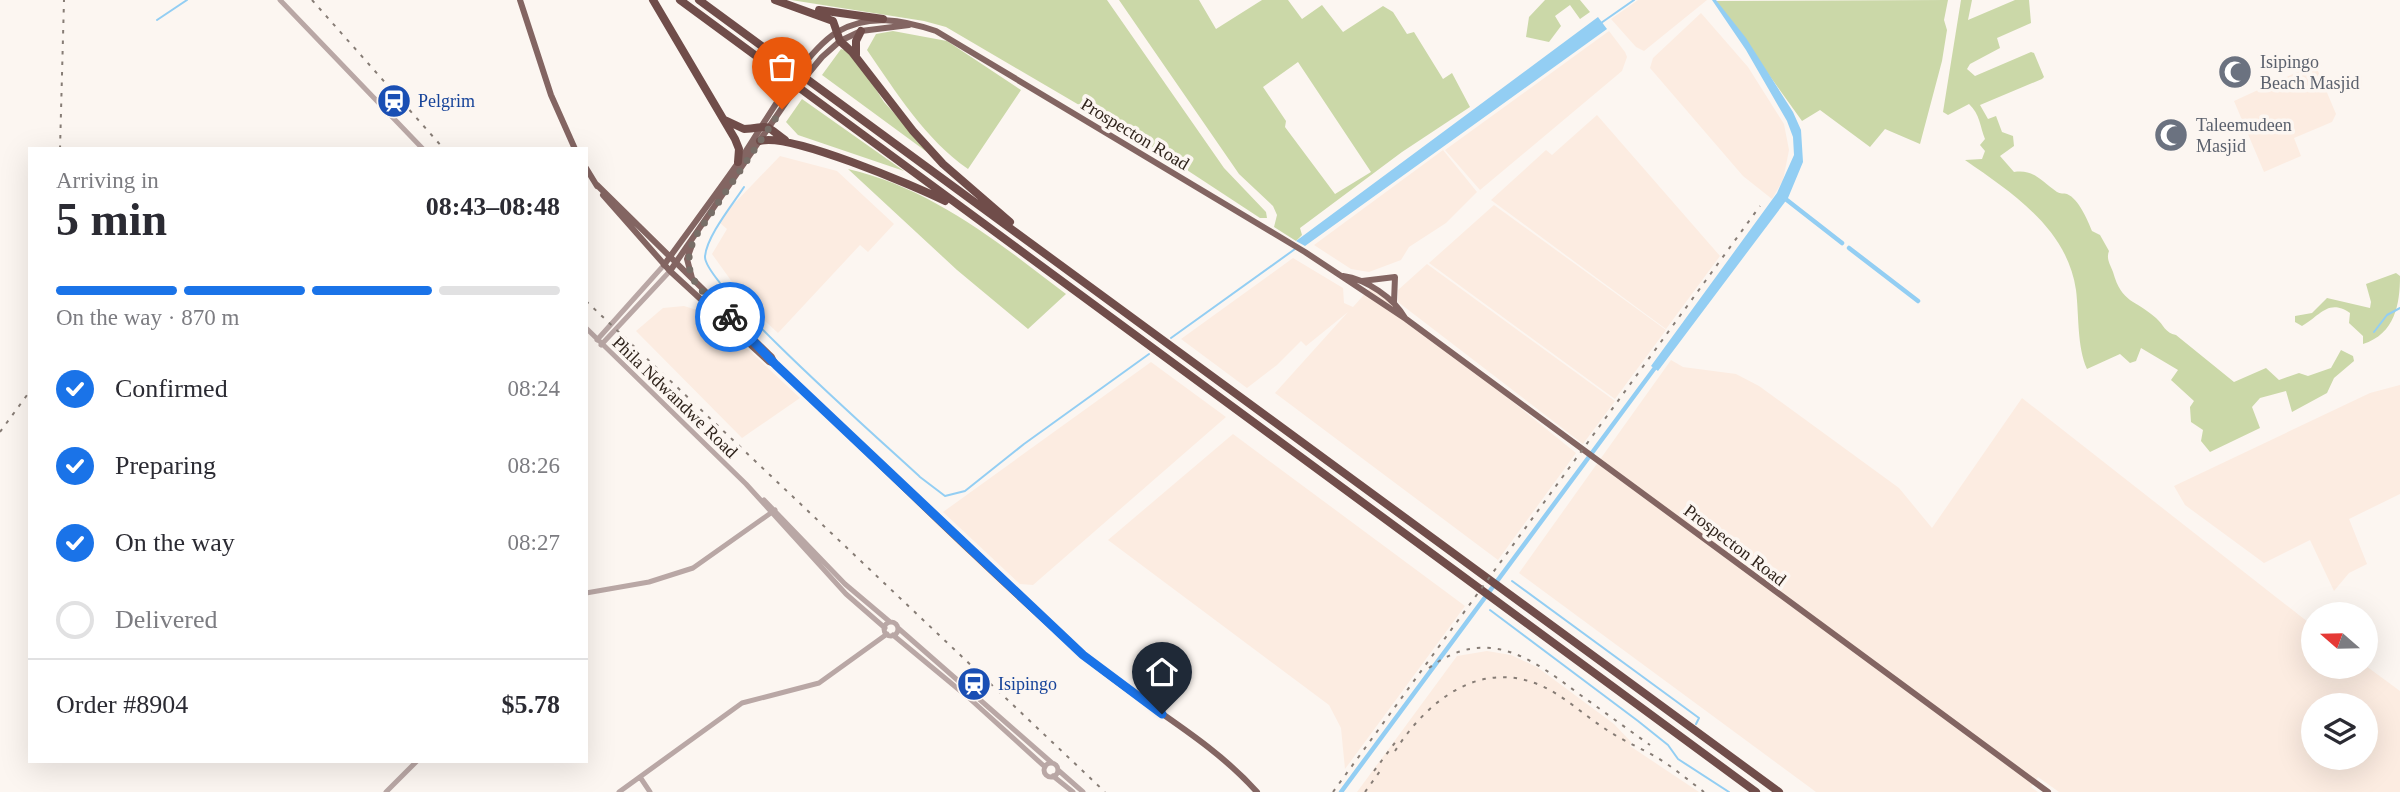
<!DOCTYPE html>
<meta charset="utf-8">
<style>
body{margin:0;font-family:"Times New Roman",serif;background:#f7f7f7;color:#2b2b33;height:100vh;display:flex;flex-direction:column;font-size:26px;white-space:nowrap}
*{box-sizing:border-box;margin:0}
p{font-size:23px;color:#7c7c81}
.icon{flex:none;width:38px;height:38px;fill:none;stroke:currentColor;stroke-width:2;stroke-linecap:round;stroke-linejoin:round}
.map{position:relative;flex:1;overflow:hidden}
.side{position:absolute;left:28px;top:147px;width:560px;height:616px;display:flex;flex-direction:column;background:#fff;border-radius:0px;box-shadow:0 7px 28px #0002}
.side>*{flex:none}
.needle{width:46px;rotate:290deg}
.fabs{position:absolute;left:2301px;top:602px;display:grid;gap:14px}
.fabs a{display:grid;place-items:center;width:77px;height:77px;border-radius:50%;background:#fff;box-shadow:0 7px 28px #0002;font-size:35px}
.pin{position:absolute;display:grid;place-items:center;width:60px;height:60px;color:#fff;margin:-72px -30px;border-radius:50% 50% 50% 0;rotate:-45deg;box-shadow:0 0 7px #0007}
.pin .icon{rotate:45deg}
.courier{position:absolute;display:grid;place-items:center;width:70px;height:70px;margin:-35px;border:5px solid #1a73e8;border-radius:50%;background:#fff;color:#222;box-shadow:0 2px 9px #0007}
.head em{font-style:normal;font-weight:600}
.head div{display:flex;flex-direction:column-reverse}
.head{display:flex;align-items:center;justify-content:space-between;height:119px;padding:0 28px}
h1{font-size:46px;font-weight:600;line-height:52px}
.bar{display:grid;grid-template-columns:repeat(4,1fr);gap:10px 7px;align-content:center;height:84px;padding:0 28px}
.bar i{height:9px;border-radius:5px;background:#e1e1e2}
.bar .active{background:#1a73e8}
.bar p{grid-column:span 4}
.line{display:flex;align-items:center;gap:18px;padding:0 28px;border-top:2px solid #e1e1e2}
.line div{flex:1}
ol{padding:0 28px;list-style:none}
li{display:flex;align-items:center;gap:21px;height:77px}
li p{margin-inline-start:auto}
li .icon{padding:7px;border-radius:50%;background:#1a73e8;color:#fff;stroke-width:4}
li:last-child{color:#7c7c81}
li i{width:38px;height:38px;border:4px solid #e1e1e2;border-radius:50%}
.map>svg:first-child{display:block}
.built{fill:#fcece1;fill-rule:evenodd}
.green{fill:#cbd8a8;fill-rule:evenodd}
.water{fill:#93cef3}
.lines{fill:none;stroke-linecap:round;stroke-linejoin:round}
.stream{stroke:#93cef3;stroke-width:2}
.canal{stroke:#93cef3;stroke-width:4.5}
.minor{stroke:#b9a7a5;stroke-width:5}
.major{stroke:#836562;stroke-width:6}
.highway{stroke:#704d4a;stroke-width:8}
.rail{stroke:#867c75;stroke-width:2;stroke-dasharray:3.5 7;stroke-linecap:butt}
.done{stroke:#776e67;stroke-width:7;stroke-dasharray:0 12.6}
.route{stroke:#1a73e8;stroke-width:9}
.labels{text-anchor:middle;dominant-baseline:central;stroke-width:7;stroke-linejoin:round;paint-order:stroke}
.worship-label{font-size:18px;fill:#5b616d;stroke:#fcf6f1;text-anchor:start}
.transit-label{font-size:18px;fill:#164399;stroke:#fcf6f1;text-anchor:start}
.street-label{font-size:18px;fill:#30241c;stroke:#fcf6f1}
</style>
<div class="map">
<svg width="2400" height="792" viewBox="0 0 2400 792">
<rect width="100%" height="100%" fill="#fcf6f1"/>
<path class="built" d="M1638,0H1707L1644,51L1636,47L1611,19Z
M1701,13L1748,67L1784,124L1789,150L1783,180L1772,199L1743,176L1650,68L1653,58Z
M1609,31L1625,52L1627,57L1622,71L1480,190L1445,150Z
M2315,64L2336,114L2332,122L2294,138L2301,156L2264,172L2234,101Z
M1597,115L1720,256L1666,329L1491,200L1546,150L1552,155Z
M1443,150L1477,192L1446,223L1409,247L1401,260L1369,272L1351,269L1314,245Z
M780,156L837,171L894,224L868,252L860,245L778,333L750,307L712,254L727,229L720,223L727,211Z
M1494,205L1666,330L1615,399L1429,263Z
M1293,258L1343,288L1344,303L1353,307L1371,287L1576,453L1498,560L1275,393L1348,312L1306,346L1301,341L1277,365L1247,388L1181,339Z
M1427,264L1615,401L1583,444L1398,302V290Z
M684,306L697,310L709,321L724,327L800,398L742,438L636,331L663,308Z
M1671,360L1683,367L1736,374L1759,386L1899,488L1932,528L2022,398L2313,626L2314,667L2366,666L2400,691V792H2059L2038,777L2031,787L2038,792H1816L1519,573ZM2314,705H2366V758H2314Z
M1151,362L1226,417L1033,585L1020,584L943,512Z
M2400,385V494L2349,519L2367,564L2349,573L2334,591L2310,540L2264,563L2185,505L2174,486L2370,393Z
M1233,434L1465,606L1345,769L1341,728L1329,705L1108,540Z
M1487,651L1511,655L1537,667L1614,724L1631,742L1630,746L1699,792H1357L1457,656Z"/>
<path class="green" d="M791,0H1107L1224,168L1266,212L1267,218H1260L1161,153L946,27L924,21Z
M1119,0H1199L1216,29L1262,0H1288L1302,19L1322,5L1343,32L1383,6L1393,12L1407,34L1414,32L1443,79L1452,73L1470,107L1402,152L1300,228L1302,235L1296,241L1274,227L1277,215L1273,206L1239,174ZM1298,62L1371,172L1335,194L1285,127L1286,121L1263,87Z
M1545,0H1580L1590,12L1580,19L1570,5L1555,16L1561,26L1549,42L1526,37L1529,17Z
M1948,0L1944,20L1947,30L1942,61L1920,144L1885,129L1870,147L1820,110L1802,121L1716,1Z
M1961,0H1972L1968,20L2015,0H2029L2031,23L1997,38L2000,48L1970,64L1967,69L1975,76L2031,52L2034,53L2044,77L2042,79L1980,105L1988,119L1996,116L2002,132L2013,136L2014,146L2000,156L2014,172C2034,169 2041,181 2057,192C2060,194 2064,193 2067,194C2079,199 2088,221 2092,231L2100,235L2109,251C2106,259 2110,264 2113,272C2122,304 2135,299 2156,318C2164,325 2165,333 2176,335L2234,382L2266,368L2279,380L2299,373L2308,376L2331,368L2341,350L2353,356L2354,361L2334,378L2327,393L2292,412L2286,391L2260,398L2252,407L2260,428L2210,452L2201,441L2203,430L2191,422L2190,407L2194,401L2171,380L2178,370L2141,348L2136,361L2130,363L2120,354L2087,369C2077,347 2079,314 2076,290C2067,228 2012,193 1965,160L1982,159L1985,151L1980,145L1985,139C1980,127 1980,114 1969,104L1948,115L1943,112Z
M893,31L947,41L1021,90L968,169C925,139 896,92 867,50L876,34Z
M841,49L852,52L884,102L935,158L822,75Z
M802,99L904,171L798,135L786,122Z
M848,169C933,189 998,242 1066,294L1028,329L957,270Z
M2396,273L2400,276C2400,304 2395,334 2363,344V336L2349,323L2350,313C2328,298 2320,316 2302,326L2295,322V316L2312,313L2327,298L2370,308L2371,302L2366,284Z"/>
<path class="water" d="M1712,0H1716L1746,38L1793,112L1801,130L1803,162L1788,198L1658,371L1651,366L1777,193L1794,155L1793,137L1787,121L1746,50Z
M1598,17L1607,29L1305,246L1296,241Z"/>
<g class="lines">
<path class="stream" d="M157,20L187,0
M1601,23L1634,0
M744,187C733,204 706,237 705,257C705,286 888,447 920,477L945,496L965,491L1024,444L1149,354
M2374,332L2387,315L2400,308
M1171,338L1295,249
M1512,581L1699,718L1696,724
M1490,610L1638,721L1668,745L1678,759L1729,792"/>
<path class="canal" d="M1783,197L1842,243
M1849,248L1918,301
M1341,792L1657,365"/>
<path class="minor" d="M280,0L423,149
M586,328L746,484L846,594L885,628
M597,340L664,265
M601,345L670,271
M764,500L845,584L890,622
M586,593L649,582L693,568L775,510
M884 629a7 7 0 1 1 14 0a7 7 0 1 1-14 0Z
M898,628L1052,763
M893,635L969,698L1045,767
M1044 770a7 7 0 1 1 14 0a7 7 0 1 1-14 0Z
M1058,770L1083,792
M1053,776L1073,792
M640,777L650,792
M386,792L417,761
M619,792L742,703L819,683L887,634"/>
<path class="major" d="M520,0L551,95L575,149
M586,168L597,186
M597,185L772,357L776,365C877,461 977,561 1082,654C1138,703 1207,736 1257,792
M603,195L670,271L769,362L776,365
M692,245L687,259L692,278
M664,265C689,230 715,196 740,160C764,125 801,55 837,32C869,13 903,20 936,31L1305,252L1406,319L2048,792
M670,271L793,92L822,57L840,41L861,31L909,25
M1343,276C1366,279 1394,298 1405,318
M1362,281L1395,277L1394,302"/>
<path class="highway" d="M653,0L735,139L739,149L738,162
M680,0L1756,792
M699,0L1779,792
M775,0L833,21L840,41L852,52L913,131L943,164L1010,222
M819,10L883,19
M856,55V41L861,31
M727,121L744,129C772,127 761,122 785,140
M760,141C788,132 915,186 945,201"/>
<path class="rail" d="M312,0L444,149
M60,149L64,0
M586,301L1105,792
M0,432L30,391
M1429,668C1487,625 1531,658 1579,694C1603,711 1626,728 1650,745
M1395,751C1427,701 1480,658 1542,686C1564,696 1584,715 1604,728C1621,740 1639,747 1656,757C1673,767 1688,780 1704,792
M1374,771L1397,740
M1333,792L1760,206
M1365,792L1383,767"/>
</g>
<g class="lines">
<path class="done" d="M730,317C702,290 677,278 695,237L782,109"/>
<path class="route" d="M730,317L776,365L1083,655L1162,714"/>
</g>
<defs>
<g id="mosque-disc" transform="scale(1.75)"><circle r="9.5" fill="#6b7280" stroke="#fcf6f1"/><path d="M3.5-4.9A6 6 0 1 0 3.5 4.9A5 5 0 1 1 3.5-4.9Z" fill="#fff"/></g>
<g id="station-disc" transform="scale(1.75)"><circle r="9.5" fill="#1a4fb4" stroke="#fcf6f1"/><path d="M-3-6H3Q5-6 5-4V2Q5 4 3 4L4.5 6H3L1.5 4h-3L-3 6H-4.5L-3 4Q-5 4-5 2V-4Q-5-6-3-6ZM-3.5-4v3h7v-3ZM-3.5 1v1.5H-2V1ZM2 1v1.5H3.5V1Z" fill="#fff"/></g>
</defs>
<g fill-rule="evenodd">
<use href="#mosque-disc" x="2235" y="72"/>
<use href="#station-disc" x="394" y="101"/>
<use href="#mosque-disc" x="2171" y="135"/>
<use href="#station-disc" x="974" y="684"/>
</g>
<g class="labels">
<g class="worship-label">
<text x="2260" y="62">Isipingo<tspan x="2260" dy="21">Beach Masjid</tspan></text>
<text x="2196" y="125">Taleemudeen<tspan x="2196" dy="21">Masjid</tspan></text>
</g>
<g class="transit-label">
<text x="418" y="101">Pelgrim</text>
<text x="998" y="684">Isipingo</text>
</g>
<g class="street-label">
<text transform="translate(1135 134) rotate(31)">Prospecton Road</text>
<text transform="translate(675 397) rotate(44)">Phila Ndwandwe Road</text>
<text transform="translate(1735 545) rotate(37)">Prospecton Road</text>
</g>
</g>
</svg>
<div class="fabs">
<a><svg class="needle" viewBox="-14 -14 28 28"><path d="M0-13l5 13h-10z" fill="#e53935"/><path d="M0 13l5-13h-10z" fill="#7c7c81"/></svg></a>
<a><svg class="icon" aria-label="layers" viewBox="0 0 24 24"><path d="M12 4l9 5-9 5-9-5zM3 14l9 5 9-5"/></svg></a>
</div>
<div class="pin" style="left:782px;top:109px;background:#ea580c"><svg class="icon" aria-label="bag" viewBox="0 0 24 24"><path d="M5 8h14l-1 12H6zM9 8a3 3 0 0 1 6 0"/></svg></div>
<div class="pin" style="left:1162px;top:714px;background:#1f2937"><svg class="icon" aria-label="home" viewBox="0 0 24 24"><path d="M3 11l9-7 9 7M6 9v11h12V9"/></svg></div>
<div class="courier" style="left:730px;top:317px"><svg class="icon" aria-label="bike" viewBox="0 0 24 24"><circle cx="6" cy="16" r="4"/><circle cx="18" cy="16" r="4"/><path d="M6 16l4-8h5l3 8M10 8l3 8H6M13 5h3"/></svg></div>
<section class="side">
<div class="head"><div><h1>5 min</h1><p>Arriving in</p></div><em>08:43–08:48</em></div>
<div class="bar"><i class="active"></i><i class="active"></i><i class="active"></i><i></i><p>On the way · 870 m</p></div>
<ol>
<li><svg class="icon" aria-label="check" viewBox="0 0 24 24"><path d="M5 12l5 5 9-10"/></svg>Confirmed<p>08:24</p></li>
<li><svg class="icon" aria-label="check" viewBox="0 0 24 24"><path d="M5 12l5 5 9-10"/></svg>Preparing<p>08:26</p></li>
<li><svg class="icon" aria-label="check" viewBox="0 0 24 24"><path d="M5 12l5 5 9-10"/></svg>On the way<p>08:27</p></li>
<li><i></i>Delivered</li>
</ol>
<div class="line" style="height:91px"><div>Order #8904</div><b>$5.78</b></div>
</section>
</div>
